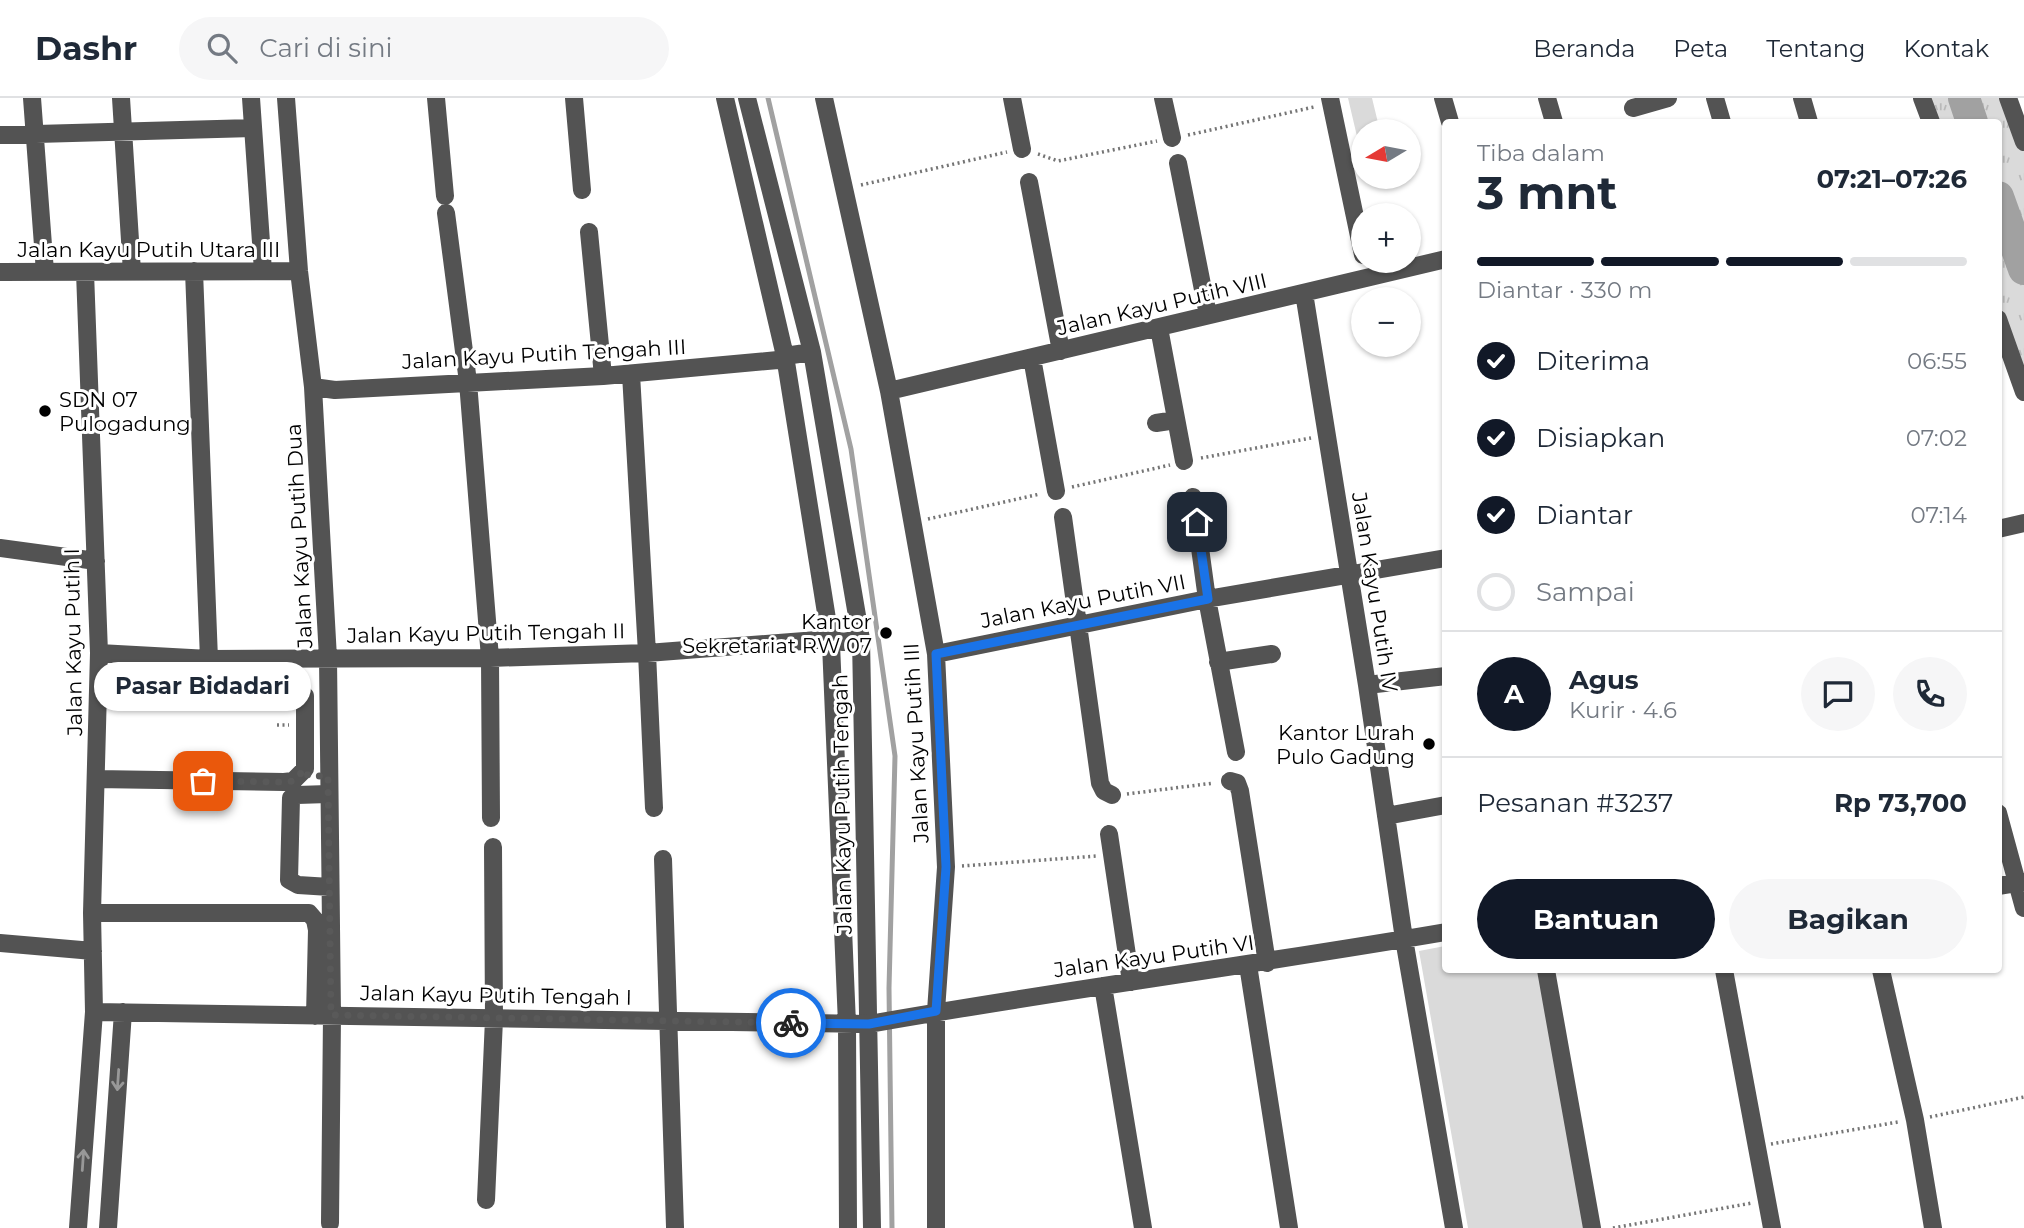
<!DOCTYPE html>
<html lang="id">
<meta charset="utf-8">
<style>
body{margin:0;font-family:Montserrat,sans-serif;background:#f6f6f7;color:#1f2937;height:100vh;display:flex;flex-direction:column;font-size:26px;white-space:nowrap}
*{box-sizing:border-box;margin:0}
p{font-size:23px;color:#747a83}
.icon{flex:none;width:38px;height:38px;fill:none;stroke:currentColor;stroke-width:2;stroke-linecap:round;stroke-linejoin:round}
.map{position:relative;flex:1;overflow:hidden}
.drawer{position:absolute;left:1442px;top:21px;width:560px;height:854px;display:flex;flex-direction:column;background:#fff;border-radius:7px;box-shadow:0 2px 5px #0004}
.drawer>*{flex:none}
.needle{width:46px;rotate:260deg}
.fabs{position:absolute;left:1351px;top:21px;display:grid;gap:14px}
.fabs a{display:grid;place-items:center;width:70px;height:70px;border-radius:50%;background:#fff;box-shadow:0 2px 5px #0004;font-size:35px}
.pin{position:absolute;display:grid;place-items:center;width:60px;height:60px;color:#fff;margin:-30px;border-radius:14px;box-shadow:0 4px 10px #0006}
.courier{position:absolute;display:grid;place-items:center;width:70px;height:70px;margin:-35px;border:5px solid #1a73e8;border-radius:50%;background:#fff;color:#222;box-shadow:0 2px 9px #0007}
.bubble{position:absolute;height:49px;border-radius:24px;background:#fff;box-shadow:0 2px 5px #0004;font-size:23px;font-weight:700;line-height:49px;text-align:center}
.summary em{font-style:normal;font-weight:700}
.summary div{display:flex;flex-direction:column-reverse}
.summary{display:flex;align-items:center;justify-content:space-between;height:119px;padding:0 35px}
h1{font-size:46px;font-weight:700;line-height:52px}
.bar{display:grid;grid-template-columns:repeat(4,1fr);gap:10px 7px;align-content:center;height:84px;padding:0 35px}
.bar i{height:9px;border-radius:5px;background:#e0e1e3}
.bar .current{background:#111827}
.bar p{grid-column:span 4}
.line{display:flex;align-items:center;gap:18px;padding:0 35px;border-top:2px solid #e0e1e3}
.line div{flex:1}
.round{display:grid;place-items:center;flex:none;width:74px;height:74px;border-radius:37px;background:#f6f6f7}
ol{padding:0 35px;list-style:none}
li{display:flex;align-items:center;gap:21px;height:77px}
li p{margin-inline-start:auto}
li .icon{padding:7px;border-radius:50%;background:#111827;color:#fff;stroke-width:4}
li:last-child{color:#747a83}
li i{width:38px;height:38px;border:4px solid #e0e1e3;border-radius:50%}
.action{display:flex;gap:14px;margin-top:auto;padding:14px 35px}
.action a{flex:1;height:80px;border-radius:42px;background:#111827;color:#fff;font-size:28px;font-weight:700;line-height:80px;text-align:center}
.action a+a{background:#f6f6f7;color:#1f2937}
header{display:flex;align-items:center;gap:42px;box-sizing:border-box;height:98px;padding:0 35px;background:#fff;border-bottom:2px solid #e0e1e3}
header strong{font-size:33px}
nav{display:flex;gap:38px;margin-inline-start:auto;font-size:24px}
.search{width:490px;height:63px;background:#f6f6f7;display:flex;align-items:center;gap:18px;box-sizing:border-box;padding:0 24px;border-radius:38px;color:#747a83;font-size:26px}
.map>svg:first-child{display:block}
.grass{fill:url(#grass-tufts)}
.park{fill:#dadada}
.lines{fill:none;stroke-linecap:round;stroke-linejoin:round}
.stream{stroke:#a1a1a1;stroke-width:5}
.river{stroke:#a1a1a1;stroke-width:32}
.path{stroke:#757575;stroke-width:3.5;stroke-dasharray:2 3.5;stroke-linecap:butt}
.minor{stroke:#535353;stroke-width:18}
.oneway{stroke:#989898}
.done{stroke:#595959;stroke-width:7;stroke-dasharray:0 12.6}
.route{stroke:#1a73e8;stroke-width:9}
.poi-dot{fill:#000;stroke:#fff;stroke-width:2.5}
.labels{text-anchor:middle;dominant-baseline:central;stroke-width:6;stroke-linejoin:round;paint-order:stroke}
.street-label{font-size:21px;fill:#000;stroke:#fff}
.poi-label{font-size:21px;fill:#000;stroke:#fff;text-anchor:end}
</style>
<header>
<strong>Dashr</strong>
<div class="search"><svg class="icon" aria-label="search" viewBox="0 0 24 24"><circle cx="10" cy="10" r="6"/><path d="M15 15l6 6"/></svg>Cari di sini</div>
<nav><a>Beranda</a><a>Peta</a><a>Tentang</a><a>Kontak</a></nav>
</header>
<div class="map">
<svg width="2024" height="1130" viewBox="0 0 2024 1130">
<defs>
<pattern id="grass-tufts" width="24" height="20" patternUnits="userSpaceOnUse" patternTransform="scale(1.75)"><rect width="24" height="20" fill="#dadada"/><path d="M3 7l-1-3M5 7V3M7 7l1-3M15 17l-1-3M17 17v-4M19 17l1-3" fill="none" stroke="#b9b9b9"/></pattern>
</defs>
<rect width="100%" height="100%" fill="#fff"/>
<path class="grass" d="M1922,0H2008L2024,45V293L1999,220L1998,24H1930Z"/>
<path class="park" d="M1348,0H1372L1380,33H1363V46L1359,47Z
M1445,848L1446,872H1544L1595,1130H1468L1419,853Z"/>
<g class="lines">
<path class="stream" d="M768,0L851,351L895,658L889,890L892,1130"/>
<path class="river" d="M1964,0L1972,24
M1998,99L2024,171"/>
<path class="path" d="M1188,37L1314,9
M1038,56L1058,63L1157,43
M861,87L1007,54
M1201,360L1311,340
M1072,389L1170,367
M928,421L1040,396
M277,627H289
M1127,696L1214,685
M962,768L1097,758
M1930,1019L2024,999
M1771,1046L1898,1024
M1613,1130L1752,1105"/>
<path class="minor" d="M32,0L45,174
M121,0L132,174
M251,0L263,173
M286,0L299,173L313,289L328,560L332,917L330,1125
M436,0L445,98
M574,0L582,92
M725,0L785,258L831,546L847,926L848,1130
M747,0L812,254L861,541L872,1130
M824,0L889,293L936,556L946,769L936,913V1130
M1012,0L1022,51
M1163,0L1172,40
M1330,0L1363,157
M1443,0L1450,24
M1547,0L1554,24
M1715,0L1722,24
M1802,0L1809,24
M1922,0L1931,24
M2008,0L2024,44
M1633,10L1668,0
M0,37L253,30
M1178,65L1208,217
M1029,84L1061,253
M446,115L468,284L490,560L491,720
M589,134L603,278
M194,173L209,561
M0,174L299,173
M1304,195L1367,587L1404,841L1454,1130
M1998,221L2024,294
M1159,230L1184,363
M1032,260L1056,393
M631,276L647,555L654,710
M313,289L335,292L603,278L778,262L785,258L812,254
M889,293L1446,161
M1156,325L1176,322
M1193,399L1207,501L1236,654
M1063,419L1100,685L1104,693L1112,697
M1998,431L2024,425
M0,450L96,463
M99,555L209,561L490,560L647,555L830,541L843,544L861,541
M936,556L1207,501L1446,460
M1218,564L1272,556
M1367,587L1446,578
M96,681L284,684L293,683L305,671V598L293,588L277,586L133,582
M1230,683L1237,685L1240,693L1267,865
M328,696L297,697L291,700L289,782L298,787L330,789
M1998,715L2024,810
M1386,718L1446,707
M1109,736L1131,884
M663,761L675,1129
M1998,788L2024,784
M92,815H309L315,822L317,832L315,918
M0,845L93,853
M1248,867L1289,1130
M1546,872L1592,1130
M1724,872L1772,1130
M1881,872L1915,1022L1933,1130
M1103,888L1143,1130
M94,914L869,926C1061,892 1254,867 1446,834
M486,1102L494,921L493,749
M78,1130L94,914L92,815L99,555L85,174
M108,1130L123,914"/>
</g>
<defs><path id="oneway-shaft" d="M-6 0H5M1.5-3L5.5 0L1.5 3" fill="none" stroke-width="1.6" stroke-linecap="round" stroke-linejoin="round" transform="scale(1.75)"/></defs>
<g class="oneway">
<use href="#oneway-shaft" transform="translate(118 982) rotate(94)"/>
<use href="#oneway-shaft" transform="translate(83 1062) rotate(-86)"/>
</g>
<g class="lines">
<path class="done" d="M203,683L284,684L293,683L305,671L308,678H328L331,917L791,925"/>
<path class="route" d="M791,925L869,926L936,913L946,769L936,556L1208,501L1197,424"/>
</g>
<g class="poi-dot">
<circle cx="45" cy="313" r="7"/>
<circle cx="886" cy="535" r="7"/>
<circle cx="1429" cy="646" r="7"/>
</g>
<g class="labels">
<g class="street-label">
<text x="149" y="151">Jalan Kayu Putih Utara III</text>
<text transform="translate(1162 206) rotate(-13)">Jalan Kayu Putih VIII</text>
<text transform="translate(544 256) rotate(-3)">Jalan Kayu Putih Tengah III</text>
<text transform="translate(299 438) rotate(-93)">Jalan Kayu Putih Dua</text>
<text transform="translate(1375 494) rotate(81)">Jalan Kayu Putih IV</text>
<text transform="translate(1083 503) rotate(-11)">Jalan Kayu Putih VII</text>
<text transform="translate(486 535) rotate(-1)">Jalan Kayu Putih Tengah II</text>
<text transform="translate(73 544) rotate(-91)">Jalan Kayu Putih I</text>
<text transform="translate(916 645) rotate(-93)">Jalan Kayu Putih III</text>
<text transform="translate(842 706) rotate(-91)">Jalan Kayu Putih Tengah</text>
<text transform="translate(1154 858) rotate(-8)">Jalan Kayu Putih VI</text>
<text transform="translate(496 897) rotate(1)">Jalan Kayu Putih Tengah I</text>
</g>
<g class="poi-label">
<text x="59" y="301" text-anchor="start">SDN 07<tspan x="59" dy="24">Pulogadung</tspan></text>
<text x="872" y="523">Kantor<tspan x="872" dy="24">Sekretariat RW 07</tspan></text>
<text x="1415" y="634">Kantor Lurah<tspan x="1415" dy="24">Pulo Gadung</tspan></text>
</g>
</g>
</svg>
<div class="fabs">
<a><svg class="needle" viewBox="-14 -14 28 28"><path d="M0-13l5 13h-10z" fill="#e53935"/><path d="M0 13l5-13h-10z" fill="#747a83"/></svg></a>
<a>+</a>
<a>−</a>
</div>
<div class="pin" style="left:203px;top:683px;background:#ea580c"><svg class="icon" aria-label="bag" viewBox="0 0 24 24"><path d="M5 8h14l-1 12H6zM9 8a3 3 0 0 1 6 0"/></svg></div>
<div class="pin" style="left:1197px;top:424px;background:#1f2937"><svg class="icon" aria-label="home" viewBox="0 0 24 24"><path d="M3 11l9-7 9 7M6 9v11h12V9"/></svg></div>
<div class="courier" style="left:791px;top:925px"><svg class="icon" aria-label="bike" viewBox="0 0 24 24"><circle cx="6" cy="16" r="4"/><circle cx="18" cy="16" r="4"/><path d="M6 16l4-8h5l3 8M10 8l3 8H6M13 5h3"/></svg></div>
<div class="bubble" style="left:94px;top:564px;width:217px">Pasar Bidadari</div>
<section class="drawer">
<div class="summary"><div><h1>3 mnt</h1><p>Tiba dalam</p></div><em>07:21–07:26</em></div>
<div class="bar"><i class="current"></i><i class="current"></i><i class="current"></i><i></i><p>Diantar · 330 m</p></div>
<ol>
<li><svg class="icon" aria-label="check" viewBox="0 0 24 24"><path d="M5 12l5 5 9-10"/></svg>Diterima<p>06:55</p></li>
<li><svg class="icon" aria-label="check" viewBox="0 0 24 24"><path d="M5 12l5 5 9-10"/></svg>Disiapkan<p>07:02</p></li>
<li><svg class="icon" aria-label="check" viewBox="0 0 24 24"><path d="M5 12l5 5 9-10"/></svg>Diantar<p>07:14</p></li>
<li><i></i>Sampai</li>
</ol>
<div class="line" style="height:126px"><b class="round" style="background:#111827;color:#fff">A</b><div><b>Agus</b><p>Kurir · 4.6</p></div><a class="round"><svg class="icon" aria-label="chat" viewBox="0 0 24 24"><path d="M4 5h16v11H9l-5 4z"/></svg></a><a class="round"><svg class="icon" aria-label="phone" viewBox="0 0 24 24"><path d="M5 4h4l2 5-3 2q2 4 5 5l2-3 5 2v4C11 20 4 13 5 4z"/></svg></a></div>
<div class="line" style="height:91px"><div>Pesanan #3237</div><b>Rp 73,700</b></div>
<div class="action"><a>Bantuan</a><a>Bagikan</a></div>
</section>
</div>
